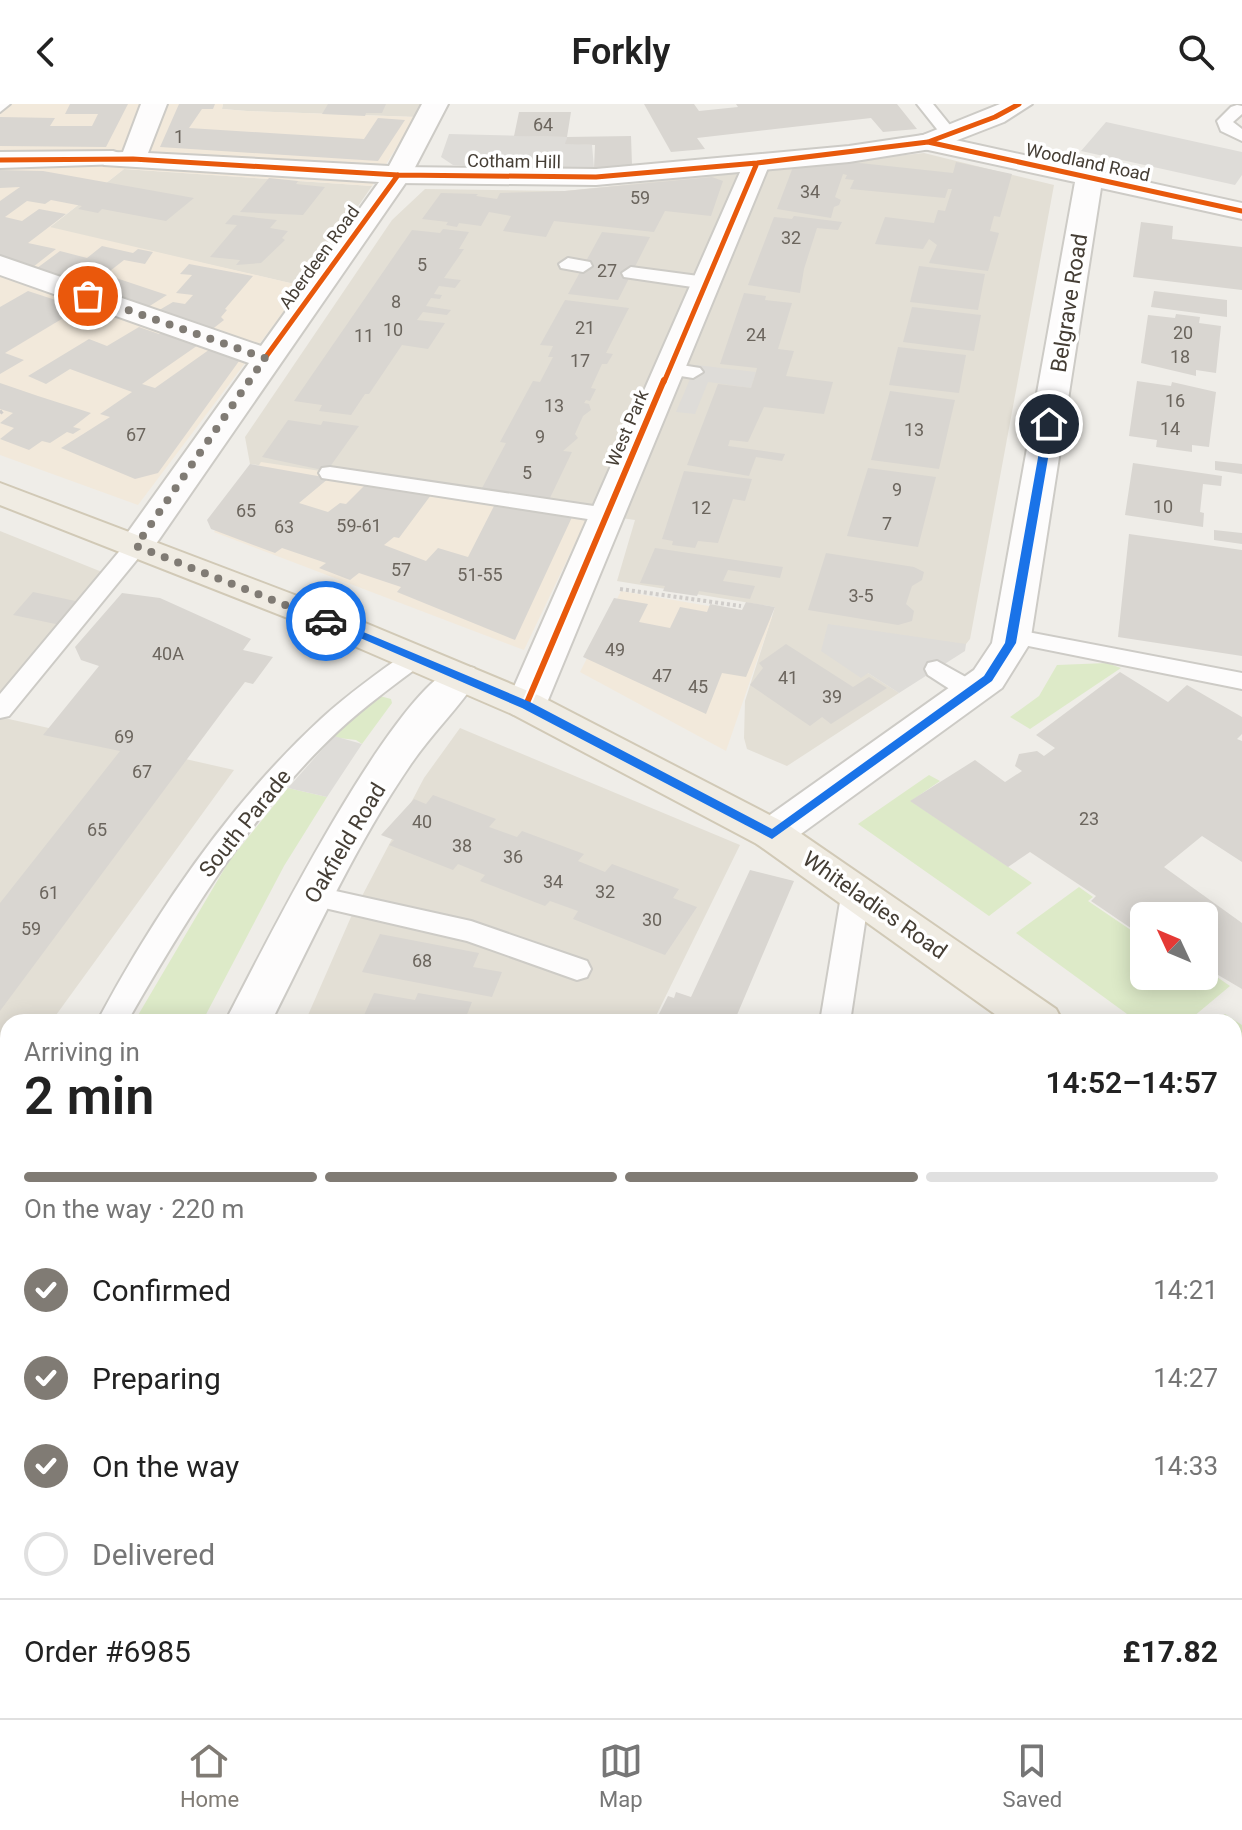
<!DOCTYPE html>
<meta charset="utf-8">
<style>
body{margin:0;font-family:Roboto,sans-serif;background:#f6f6f6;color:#222;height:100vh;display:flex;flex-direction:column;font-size:30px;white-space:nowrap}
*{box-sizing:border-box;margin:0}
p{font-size:26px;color:#767676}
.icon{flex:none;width:44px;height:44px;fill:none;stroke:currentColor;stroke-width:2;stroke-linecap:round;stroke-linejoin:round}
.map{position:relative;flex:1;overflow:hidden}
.details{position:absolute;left:0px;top:910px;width:1242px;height:704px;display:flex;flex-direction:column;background:#fff;border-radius:24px 24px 0 0;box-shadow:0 4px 20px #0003}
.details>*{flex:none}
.needle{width:52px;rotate:314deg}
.fabs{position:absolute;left:1130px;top:798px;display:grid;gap:16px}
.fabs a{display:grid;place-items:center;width:88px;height:88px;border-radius:12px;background:#fff;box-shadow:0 4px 20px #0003;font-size:40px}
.pin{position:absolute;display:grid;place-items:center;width:68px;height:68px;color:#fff;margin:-34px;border:4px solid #fff;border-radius:50%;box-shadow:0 2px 8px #0007}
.courier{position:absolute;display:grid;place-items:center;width:80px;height:80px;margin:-40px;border:6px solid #1a73e8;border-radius:50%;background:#fff;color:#222;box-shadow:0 2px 10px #0007}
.summary em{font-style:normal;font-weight:600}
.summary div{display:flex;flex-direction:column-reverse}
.summary{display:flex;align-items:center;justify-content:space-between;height:136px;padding:0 24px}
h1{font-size:52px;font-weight:600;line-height:60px}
.bar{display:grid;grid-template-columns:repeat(4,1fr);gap:12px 8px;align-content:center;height:96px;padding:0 24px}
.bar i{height:10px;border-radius:6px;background:#e0e0e0}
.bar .selected{background:#807b74}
.bar p{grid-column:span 4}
.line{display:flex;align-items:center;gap:20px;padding:0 24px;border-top:2px solid #e0e0e0}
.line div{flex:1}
ol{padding:0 24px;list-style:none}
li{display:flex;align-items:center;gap:24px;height:88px}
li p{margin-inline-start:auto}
li .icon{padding:8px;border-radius:50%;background:#807b74;color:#fff;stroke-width:4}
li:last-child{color:#767676}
li i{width:44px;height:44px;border:4px solid #e0e0e0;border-radius:50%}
header{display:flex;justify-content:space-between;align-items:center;height:104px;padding:0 24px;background:#fff;font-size:36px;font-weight:600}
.tab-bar{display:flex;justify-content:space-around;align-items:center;height:112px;border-top:2px solid #e0e0e0;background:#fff;font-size:22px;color:#767676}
.tab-bar a{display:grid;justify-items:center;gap:4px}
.tab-bar .selected{color:#807b74}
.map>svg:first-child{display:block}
.residential{fill:#e3dfd5}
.commercial{fill:#f2e9db}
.green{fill:#ddeac8}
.parking{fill:#dedcd8}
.building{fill:#d9d6d1}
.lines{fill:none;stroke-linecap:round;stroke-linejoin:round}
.service-casing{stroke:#cdcbc6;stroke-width:4}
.pedestrian-casing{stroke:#cdcbc6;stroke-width:4}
.minor-casing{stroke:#cdcbc6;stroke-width:4}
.tertiary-casing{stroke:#cdcbc6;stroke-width:4}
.primary-casing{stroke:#d1c9b6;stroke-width:4}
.path{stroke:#d0cdca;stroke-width:4;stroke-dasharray:3 3;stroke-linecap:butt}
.service{fill:#fdfcfc;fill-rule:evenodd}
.pedestrian{fill:#fdfcfc;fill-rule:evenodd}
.minor{fill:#fdfcfc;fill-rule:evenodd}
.tertiary{fill:#fdfcfc;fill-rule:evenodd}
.primary{fill:#f0ece3;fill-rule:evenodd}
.cycleway-far1-casing{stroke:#fff;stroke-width:8}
.cycleway-casing{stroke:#fff;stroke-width:10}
.cycleway-far1{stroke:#e8590c;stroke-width:5}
.cycleway{stroke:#e8590c;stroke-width:6}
.route{fill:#1a73e8}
.done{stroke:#807b74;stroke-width:8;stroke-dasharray:0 14.4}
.labels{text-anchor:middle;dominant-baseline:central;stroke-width:7;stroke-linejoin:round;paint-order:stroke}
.number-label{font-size:18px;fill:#6b655d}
.far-street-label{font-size:18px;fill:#453e35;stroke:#fff}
.street-label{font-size:22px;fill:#453e35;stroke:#fff}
</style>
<header><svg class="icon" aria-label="back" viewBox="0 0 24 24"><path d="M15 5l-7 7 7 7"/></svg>Forkly<svg class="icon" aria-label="search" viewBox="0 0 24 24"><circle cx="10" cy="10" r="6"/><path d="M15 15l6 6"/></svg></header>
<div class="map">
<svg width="1242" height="1614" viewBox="0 0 1242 1614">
<rect width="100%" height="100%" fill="#efede8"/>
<path class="residential" d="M223,0H422L416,13L247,7L222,5Z
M924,49L1054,81L970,535L966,540L868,569L899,589L787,662L747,645L744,634L745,597L775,503L617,477L635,416L250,360L245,333L392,116L425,85L565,87Z
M124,65L372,82L303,182L49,124Z
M0,427L102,468L0,602Z
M0,613L234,666L51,918H8V978L0,989Z
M460,624L740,741L653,918H305L351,813L424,674Z
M0,1116L8,1119V1312L0,1327Z"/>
<path class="commercial" d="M0,0H223L222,5L247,7L416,13L372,82L124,65L50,123L303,182L138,401L0,351Z
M261,358L590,408L524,546L214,428Z
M621,487L772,513L726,647L580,568Z"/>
<path class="green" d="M1107,559L1121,564L1030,625L1010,613L1039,592L1057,561Z
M376,591L391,595L392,599L362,640L356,636L330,633Z
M929,671L940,677L911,697L1032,779L989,812L858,720Z
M288,684L327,693L284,762L202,918H134L229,757Z
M1079,783L1093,793L1088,797L1144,835V872H1197L1206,878L1214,871L1230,882L1187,918H1138L1016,829Z
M1225,910L1242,921V990L1234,985V918H1216Z
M177,1606H601L644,1614H174Z"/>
<path class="parking" d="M1106,18L1242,48V71L1235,81L1081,47Z
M449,30L567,33L566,39L592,41L594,64L565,68L453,61L441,53Z
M696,261L756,268L751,284L708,278L695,310L676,308Z
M828,520L966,540L965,547L899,589L868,569L861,574L821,547Z
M334,632L362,640L327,693L288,684Z"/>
<path class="building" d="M70,0H128L106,43L0,42V13L55,14L50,22H92L98,10H65Z
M179,0H215L213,5H202L189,24L364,35L378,14L405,16L378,57L160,43Z
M328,0H386L382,9H366L365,12L322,10Z
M644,0H694L699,7L738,3L736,0H897L917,25L883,28L871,14L697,34L705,45L671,48Z
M519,8H571L567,33L514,32Z
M631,32L632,61L594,64L595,41L565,40L567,33Z
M841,57L953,69L956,58L1012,70L1000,113L994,112L990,127L999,129L988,167L929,159L937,141L929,135L923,145L875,140L885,113L934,119L938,106L945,107L952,85H948L945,94L850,85L854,76L845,75L847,71L843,70L835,93L841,96L839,101L834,103L831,114L777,105L793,63Z
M0,66L43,67L194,94L166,117L102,105L98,109L78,105L82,102L51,96L45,100L27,97L5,113L22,117L39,105L66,110L28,139L56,145L33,163L0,154V97L20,83L0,84Z
M712,73L723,77L711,112L665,107L654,128L554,117L546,133L503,127L511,112L489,108L481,122L459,119L457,123L446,121L448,118L422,115L441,89L478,90L476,92L497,95L500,89L565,87Z
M269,74L298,77L296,80L325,83L303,111L240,108Z
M233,111L277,116L270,124L288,127L282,134L285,136L261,159L236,161L240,156L210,153L237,121L225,120Z
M794,112L842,118L838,126L817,124L804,165L800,189L748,181L774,113L792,115Z
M1141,118L1173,122L1172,135L1242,143V186L1133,173Z
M443,125L469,128L459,145H464L444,174L461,176L455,184L439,182L434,190L442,191L440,195L431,194L426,202L451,206L447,211L423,208L417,216L445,219L428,245L402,241L369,290H365L351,311L319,307L322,301L294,297L412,126L440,129Z
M602,128L650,133L618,196L568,190Z
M102,142L133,149L138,145L153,148L145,160L124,156L96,178L64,171L59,176L33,167L60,147L87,154Z
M189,160L253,172L225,205L227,206L221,213L224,216L210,227L156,208L173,198L185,200L193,191L176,189L192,171L180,170Z
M919,162L985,170L978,206L910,198Z
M107,171L167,191L145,205L85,185Z
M28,187L80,204L5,249L24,256L0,270V203Z
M1154,187L1227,196V213L1151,203Z
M744,189L766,192L765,196L792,199L778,245L794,247L786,272L833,278L824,310L764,303L748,338L730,336L728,342L785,350L782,357L756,353L749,372L687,361L718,280L751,284L756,268L757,264L720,260Z
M565,196L629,204L606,249L613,250L607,260H602L591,284L596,285L590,297L586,296L584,299L589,300L591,306L583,312L575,330L578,334L563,347L572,348L549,396L481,386L506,339L500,338L527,288L533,277L540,278L553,253H548L553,242L540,241Z
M912,203L981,211L974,247L903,238Z
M1176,210L1200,213L1199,219L1221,222L1216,269L1196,266V272L1141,259L1148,211L1175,214Z
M139,223L159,230L164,226L201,239L142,280L155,284L213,243L242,253L158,369L135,375L61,344L110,313L100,310L132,288L70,265L46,280L28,272L89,235L107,242Z
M898,243L966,251L959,289L889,281Z
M1137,277L1171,282L1172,278L1216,288L1209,343L1192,341V348L1156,343L1157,336L1129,332Z
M0,279L38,292L91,309L73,323L81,325L73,330L67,328L50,339L42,337L29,346L0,335L14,324L0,319L13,309L0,305Z
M890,287L955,296L939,365L871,356Z
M288,316L321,321L323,317L359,322L327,367L262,353Z
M1215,357L1242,360V370L1215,366Z
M1133,359L1222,372L1221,382L1203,380L1200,408L1204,409L1203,423L1125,411Z
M250,360L329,374L299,399L328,408L340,399L346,400L367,379L431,391L399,434L394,433L384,441L426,457L438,444L468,453L495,400L573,411L515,536L397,488L401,483L359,469L350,476L319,464L326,459L282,444L275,449L211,425L207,416Z
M868,364L936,373L918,443L847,432Z
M684,367L752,375L745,397L733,395L718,439L698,437L695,444L672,441L673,437L662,435Z
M1214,426L1242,429V440L1214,436Z
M1129,430L1242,446V552L1118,533Z
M655,444L783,463L780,474L728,466L723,477L755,482L750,495L699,487L697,492L663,487L665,482L640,479Z
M826,449L914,463L924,468L922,476L912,482L906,500L914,507L912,517L898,521L808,506Z
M33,488L85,499L65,522L13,511Z
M122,489L160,494L251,535L243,546L273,553L253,580L245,578L225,604L0,907V799L120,647L43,631L99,562L81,556L75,543Z
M614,494L648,500L639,518L670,524L680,503L707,508L710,500L742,506L746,498L775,503L746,573L722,569L706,610L583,553Z
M786,540L853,583L869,573L887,584L831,620L822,613L810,622L750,581L763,564L759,559Z
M1120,568L1168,598L1187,581L1242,613V630L1237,635L1242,637V758L1202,732L1164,763L1242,819V885L1213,868L1204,875V812H1144V833L1091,797L1096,792L1030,748L1008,763L910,697L975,656L1005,678L1022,667L1015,662L1019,650L1037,647L1044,652L1055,644L1036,631Z
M433,691L496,715L489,723L517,733L522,727L584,750L578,757L593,763L605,768L612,760L679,785L673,794L697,803L665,851L573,815L578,807L550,797L545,802L480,777L485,771L458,760L453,766L389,741L394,736L381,731L414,695L426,700Z
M750,766L794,777L734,918H655L668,892L674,894L676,888L691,893Z
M380,830L479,849L473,863L502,868L492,893L362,868Z
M374,889L415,896L418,889L472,898L464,918H361Z
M0,1145L8,1147L3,1161L8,1163V1170L0,1184Z
M1234,1165L1242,1168V1248L1234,1246Z
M1234,1271L1242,1273V1614H1121L1123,1606H1234Z
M28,1606H156L153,1614H25Z
M650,1606H873L871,1614H688Z
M896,1606H944L981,1612L895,1614Z
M1013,1606H1072L1071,1614H1012Z"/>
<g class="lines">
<g class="service-casing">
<path id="service" d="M0,0H10L0,8Z
M917,0H933L958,31L956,34H944Z
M1237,1L1242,2V10L1233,18L1242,25V37L1221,27L1217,17L1231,3Z
M568,154L590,158L592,162L583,168L561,164L559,160Z
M631,163L706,173L715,179L706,185L624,173L622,169Z
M669,259L700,264L703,268L693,274L662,269L659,265Z
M330,363L607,404L618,411L607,418L322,374L319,369L322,364Z
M136,435L144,437L147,442L144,447L9,612L0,614V590L128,437Z
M1012,525L1242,569V585L1004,537L1000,532L1004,527Z
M416,545L425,548L428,553L425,558C395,580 365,602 338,627C251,709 186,815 127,918H97C155,809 230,699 321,615C348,590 378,569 407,548Z
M937,557L980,581L983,587L980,593H962L928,571L925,565L928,559Z
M856,776L866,779L870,786L850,918H820L842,786L846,779Z
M313,782L471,817L587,857L591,865L587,873L577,876L467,837L303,799L299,792L303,785Z
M0,1104L8,1106V1134L0,1132Z"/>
</g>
<g class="pedestrian-casing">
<path id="pedestrian" d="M113,47L122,50L126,55L122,60L0,64V48Z"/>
</g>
<g class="minor-casing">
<path id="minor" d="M141,0H167L148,49L389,62L422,0H448L411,71L149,450L136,453L123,450L118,442L249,259L0,171V152L261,242L379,78L104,61L100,55L104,49L123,48Z
M928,30L1242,99V115L1101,84L1030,539L1002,584L787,740L772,745L757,740L751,730L757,720L974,566L992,539L1075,78L919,44L915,38L919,32Z
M757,51L766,53L770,59L546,601L540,610L526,614L512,610L506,601L744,59L748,53Z
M460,561L474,564L479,573C459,604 432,629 411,660C356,740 315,831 271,918H225C260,851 395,578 460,561Z
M8,1362V1431L0,1434V1366Z"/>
</g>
<g class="tertiary-casing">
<path id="tertiary" d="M1000,0H1032L1004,18L937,44L849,58L596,81L398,79L389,77L385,71L389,65L398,63L596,65L849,42L923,31Z"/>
</g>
<g class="primary-casing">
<path id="primary" d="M0,379L334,506L540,592L787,720L1056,905L1063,918H1006L757,740L512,610L308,522L0,401Z
M1234,1038L1242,1041V1086L1234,1083Z"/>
</g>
<path class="path" d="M0,309L4,306
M620,485L741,502"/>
<use href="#service" class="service"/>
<use href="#pedestrian" class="pedestrian"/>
<use href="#minor" class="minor"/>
<use href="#tertiary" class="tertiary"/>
<use href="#primary" class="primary"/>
<g class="cycleway-far1-casing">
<path id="cycleway-far1" d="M928,38L1242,107
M0,56L133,55L398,71L596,73L757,59L928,38L995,13L1019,0
M265,254L398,71
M664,278L757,59"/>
</g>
<g class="cycleway-casing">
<path id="cycleway" d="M526,601L664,276"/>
</g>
<use href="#cycleway-far1" class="cycleway-far1"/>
<use href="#cycleway" class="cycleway"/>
</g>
<path class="route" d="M1049,318L1054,320L1016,539L992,577L772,735L522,604L321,517L330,514L530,598L772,725L984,572L1005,539L1044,320Z"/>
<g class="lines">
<path class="done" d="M88,192L265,254L136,442L326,517"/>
</g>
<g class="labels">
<g class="number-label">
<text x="543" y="20">64</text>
<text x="179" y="32">1</text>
<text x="810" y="87">34</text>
<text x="640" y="93">59</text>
<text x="791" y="133">32</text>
<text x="422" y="160">5</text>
<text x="607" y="166">27</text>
<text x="396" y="197">8</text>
<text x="585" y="223">21</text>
<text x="393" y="225">10</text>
<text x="1183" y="228">20</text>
<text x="756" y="230">24</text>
<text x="364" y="231">11</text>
<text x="1180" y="252">18</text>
<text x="580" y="256">17</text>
<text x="1175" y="296">16</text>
<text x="554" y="301">13</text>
<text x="1170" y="324">14</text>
<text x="914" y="325">13</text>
<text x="136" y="330">67</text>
<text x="540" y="332">9</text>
<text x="527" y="368">5</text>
<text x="897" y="385">9</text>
<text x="1163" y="402">10</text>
<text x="701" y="403">12</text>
<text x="246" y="406">65</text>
<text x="887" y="419">7</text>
<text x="359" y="421">59-61</text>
<text x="284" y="422">63</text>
<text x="401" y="465">57</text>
<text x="480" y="470">51-55</text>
<text x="861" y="491">3-5</text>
<text x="615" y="545">49</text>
<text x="168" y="549">40A</text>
<text x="662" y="571">47</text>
<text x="788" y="573">41</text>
<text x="698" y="582">45</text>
<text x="832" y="592">39</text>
<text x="124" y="632">69</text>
<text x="142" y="667">67</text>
<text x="1089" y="714">23</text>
<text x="422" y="717">40</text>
<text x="97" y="725">65</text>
<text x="462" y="741">38</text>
<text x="513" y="752">36</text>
<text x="553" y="777">34</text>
<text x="605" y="787">32</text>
<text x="49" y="788">61</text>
<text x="652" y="815">30</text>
<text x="31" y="824">59</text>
<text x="422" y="856">68</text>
</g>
<g class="far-street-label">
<text transform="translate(514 57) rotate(1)">Cotham Hill</text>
<text transform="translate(1088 58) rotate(12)">Woodland Road</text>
<text transform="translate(319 153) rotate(-54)">Aberdeen Road</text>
<text transform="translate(627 324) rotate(-67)">West Park</text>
</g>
<g class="street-label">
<text transform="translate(1069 199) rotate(-81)">Belgrave Road</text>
<text transform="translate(245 719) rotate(-51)">South Parade</text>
<text transform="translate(345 739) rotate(-59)">Oakfield Road</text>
<text transform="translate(875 801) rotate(35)">Whiteladies Road</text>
</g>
</g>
</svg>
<div class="fabs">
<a><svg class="needle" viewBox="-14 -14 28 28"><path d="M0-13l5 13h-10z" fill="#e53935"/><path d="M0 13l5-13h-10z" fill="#767676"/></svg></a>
</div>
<div class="pin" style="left:88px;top:192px;background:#ea580c"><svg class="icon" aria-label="bag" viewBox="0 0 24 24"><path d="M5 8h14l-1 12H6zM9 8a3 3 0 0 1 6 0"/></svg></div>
<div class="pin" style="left:1049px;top:320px;background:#1f2937"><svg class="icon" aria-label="home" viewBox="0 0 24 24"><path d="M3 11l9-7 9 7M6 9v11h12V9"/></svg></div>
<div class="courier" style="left:326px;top:517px"><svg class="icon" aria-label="car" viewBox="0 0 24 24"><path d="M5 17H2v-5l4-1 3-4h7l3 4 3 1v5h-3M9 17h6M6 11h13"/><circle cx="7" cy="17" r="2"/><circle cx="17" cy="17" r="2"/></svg></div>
<section class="details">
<div class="summary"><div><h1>2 min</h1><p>Arriving in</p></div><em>14:52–14:57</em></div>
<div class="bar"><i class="selected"></i><i class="selected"></i><i class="selected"></i><i></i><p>On the way · 220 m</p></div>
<ol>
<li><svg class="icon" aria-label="check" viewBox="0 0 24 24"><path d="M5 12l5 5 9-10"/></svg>Confirmed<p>14:21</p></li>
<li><svg class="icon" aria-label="check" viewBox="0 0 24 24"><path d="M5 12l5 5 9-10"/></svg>Preparing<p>14:27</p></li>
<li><svg class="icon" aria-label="check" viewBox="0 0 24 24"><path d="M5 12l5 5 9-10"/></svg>On the way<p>14:33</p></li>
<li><i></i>Delivered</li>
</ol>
<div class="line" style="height:104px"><div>Order #6985</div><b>£17.82</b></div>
</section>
</div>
<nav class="tab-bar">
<a class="selected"><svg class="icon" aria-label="home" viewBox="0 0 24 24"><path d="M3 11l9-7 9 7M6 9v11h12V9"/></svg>Home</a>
<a><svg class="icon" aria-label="map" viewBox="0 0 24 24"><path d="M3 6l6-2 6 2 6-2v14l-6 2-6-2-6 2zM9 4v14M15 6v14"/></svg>Map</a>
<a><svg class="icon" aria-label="saved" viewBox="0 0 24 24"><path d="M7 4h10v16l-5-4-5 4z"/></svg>Saved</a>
</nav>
